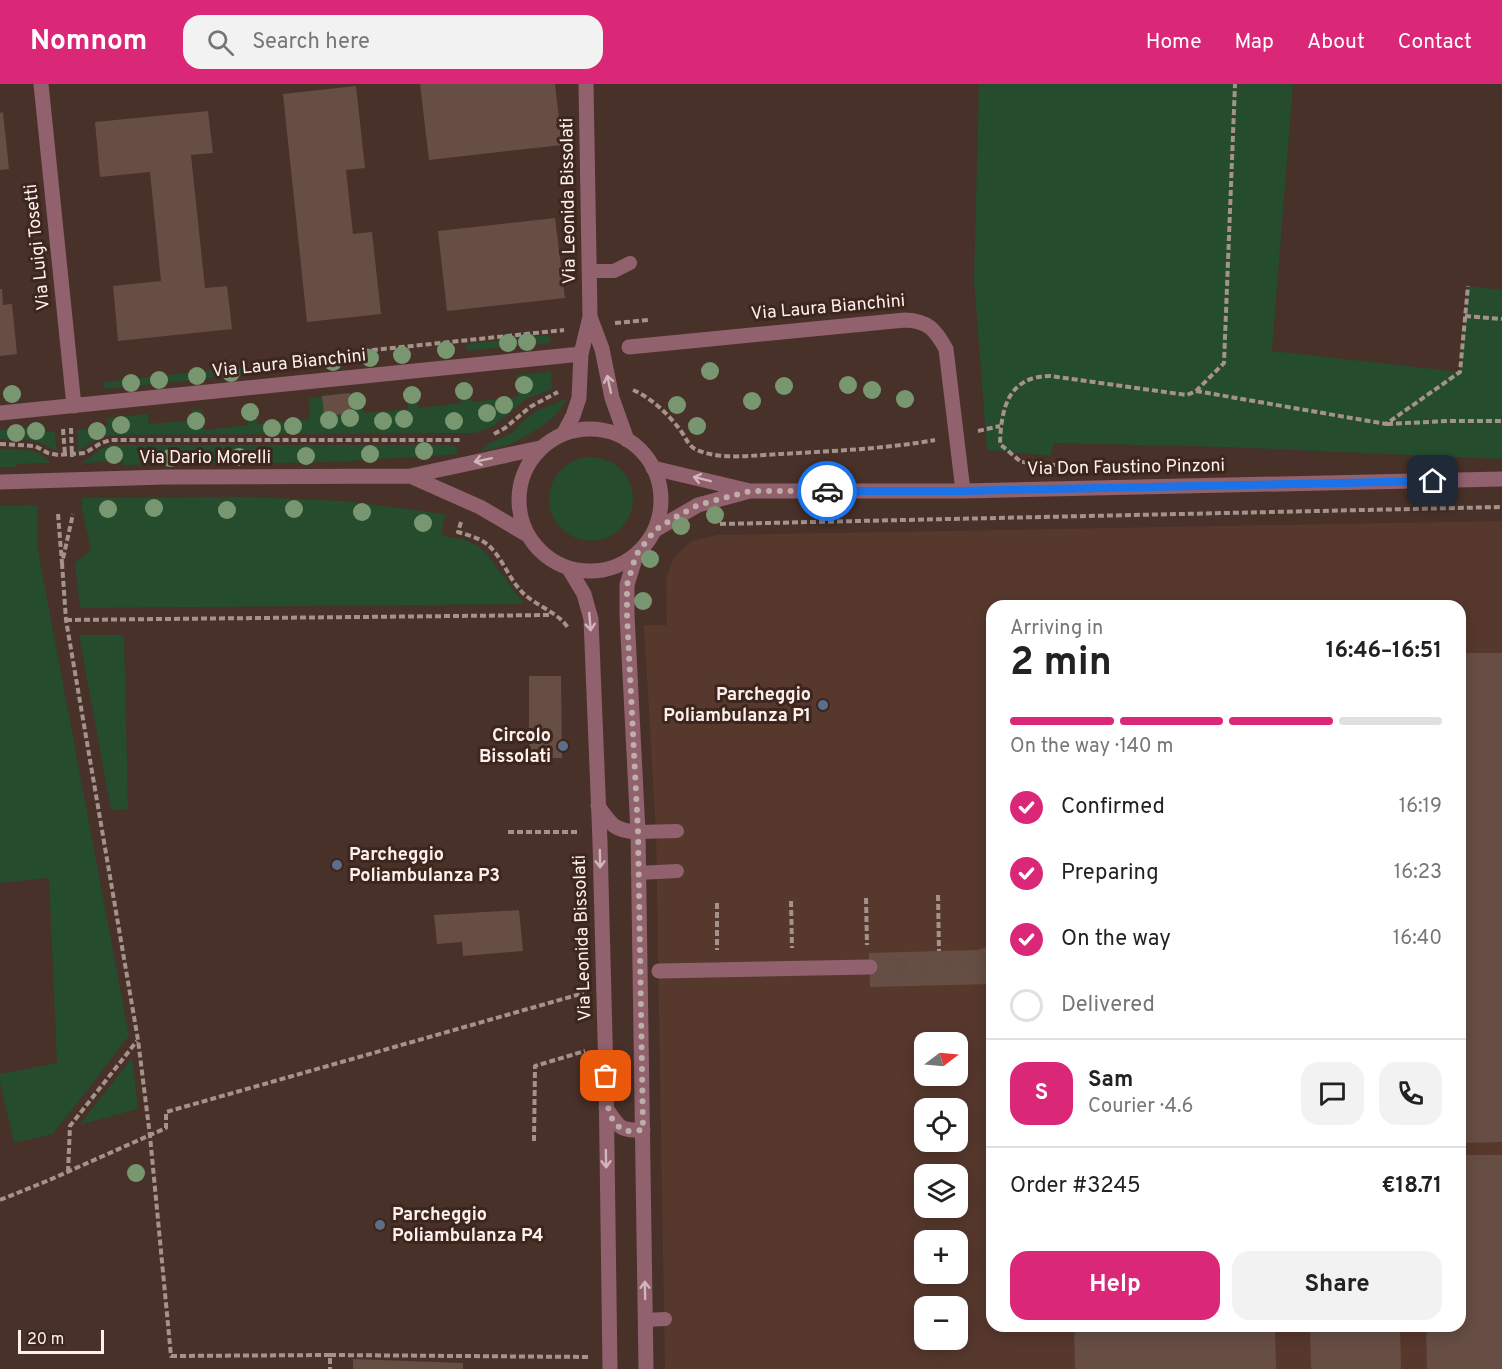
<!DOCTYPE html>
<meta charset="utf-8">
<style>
body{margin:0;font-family:Overpass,sans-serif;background:#f2f2f2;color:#222;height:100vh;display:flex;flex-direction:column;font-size:22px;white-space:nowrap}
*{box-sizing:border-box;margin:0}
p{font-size:20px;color:#767676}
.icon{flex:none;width:33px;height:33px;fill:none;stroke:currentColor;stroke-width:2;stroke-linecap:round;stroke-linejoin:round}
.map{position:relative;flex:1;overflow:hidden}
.drawer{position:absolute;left:986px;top:516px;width:480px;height:732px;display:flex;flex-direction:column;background:#fff;border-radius:18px;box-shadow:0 3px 15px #0003}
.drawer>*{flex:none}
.needle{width:39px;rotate:74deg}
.tools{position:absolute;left:914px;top:948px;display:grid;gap:12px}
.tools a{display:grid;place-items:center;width:54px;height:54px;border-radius:12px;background:#fff;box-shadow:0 3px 15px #0003;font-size:30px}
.scale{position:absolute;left:18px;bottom:15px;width:86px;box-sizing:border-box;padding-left:6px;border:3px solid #fef1ed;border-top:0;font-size:16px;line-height:21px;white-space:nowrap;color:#fef1ed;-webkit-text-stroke:4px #3d261e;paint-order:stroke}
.pin{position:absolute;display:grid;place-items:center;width:51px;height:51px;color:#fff;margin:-26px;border-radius:12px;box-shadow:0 3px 9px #0006}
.courier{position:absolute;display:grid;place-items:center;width:60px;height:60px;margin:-30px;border:4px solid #1a73e8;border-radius:50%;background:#fff;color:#222;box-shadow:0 2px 8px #0007}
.summary em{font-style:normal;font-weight:700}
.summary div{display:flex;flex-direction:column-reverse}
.summary{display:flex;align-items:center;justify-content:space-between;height:102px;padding:0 24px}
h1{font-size:39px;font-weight:700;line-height:45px}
.bar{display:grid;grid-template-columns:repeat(4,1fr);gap:9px 6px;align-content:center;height:72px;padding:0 24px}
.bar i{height:8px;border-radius:4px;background:#e0e0e0}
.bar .current{background:#db2777}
.bar p{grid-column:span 4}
.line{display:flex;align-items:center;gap:15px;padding:0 24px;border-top:2px solid #e0e0e0}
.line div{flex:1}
.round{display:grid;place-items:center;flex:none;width:63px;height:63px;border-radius:18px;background:#f2f2f2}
ol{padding:0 24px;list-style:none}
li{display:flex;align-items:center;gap:18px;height:66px}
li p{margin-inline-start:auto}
li .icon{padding:6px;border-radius:50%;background:#db2777;color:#fff;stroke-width:4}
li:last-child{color:#767676}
li i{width:33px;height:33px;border:3px solid #e0e0e0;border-radius:50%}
.primary-button{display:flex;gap:12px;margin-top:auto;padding:12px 24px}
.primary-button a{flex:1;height:69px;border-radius:18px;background:#db2777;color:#fff;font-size:24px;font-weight:700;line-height:69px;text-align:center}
.primary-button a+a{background:#f2f2f2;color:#222}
header{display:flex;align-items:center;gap:36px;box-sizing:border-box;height:84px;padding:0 30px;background:#db2777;color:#fff}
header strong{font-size:28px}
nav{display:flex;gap:33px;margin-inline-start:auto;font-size:21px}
.search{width:420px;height:54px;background:#f2f2f2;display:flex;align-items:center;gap:15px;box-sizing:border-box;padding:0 21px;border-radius:18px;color:#767676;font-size:22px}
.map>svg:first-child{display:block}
.built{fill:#57382d;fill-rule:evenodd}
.green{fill:#244c2d}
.building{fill:#674e44}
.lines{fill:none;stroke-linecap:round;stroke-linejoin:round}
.pedestrian-tunnel{stroke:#634e46;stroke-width:15;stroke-dasharray:15 8;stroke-linecap:butt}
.path{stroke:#a4928b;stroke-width:4;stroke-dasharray:6 3;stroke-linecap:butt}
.service{stroke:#91616e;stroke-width:14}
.pedestrian{stroke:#91616e;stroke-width:15}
.minor{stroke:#91616e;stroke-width:15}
.tertiary{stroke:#91616e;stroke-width:15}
.tree{fill:#789771}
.oneway{stroke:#d2b7ba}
.done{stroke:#beaea8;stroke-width:6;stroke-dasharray:0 10.8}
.route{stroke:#1a73e8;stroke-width:8}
.service-dot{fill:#5c6f8a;stroke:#3d261e;stroke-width:2}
.labels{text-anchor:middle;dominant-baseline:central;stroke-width:6;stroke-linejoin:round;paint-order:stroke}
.street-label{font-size:18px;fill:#fef1ed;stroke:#3d261e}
.poi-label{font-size:18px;font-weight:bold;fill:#fef1ed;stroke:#3d261e;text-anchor:end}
</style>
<header>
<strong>Nomnom</strong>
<div class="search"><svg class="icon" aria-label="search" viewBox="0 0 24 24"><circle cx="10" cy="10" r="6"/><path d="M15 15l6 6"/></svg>Search here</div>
<nav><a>Home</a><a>Map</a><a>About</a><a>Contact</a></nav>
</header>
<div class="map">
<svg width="1502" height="1285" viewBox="0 0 1502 1285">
<rect width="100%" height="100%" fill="#483128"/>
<path class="built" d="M1502,437V1285H665L656,748L644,541H667L666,494L674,473L692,457L717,451ZM992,522H1460V1242H992ZM924,958H957V992H924ZM924,1024H957V1058H924ZM924,1090H957V1124H924ZM924,1156H957V1190H924ZM924,1222H957V1256H924Z"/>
<path class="green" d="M979,0H1293L1272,267L1460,288L1468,202L1502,206V375L1224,363L1054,359L1050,372L987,366L974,195Z
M549,251L550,259L467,267L466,260Z
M241,283L242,291L104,305L103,298Z
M551,288L552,305L526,315L494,342L475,349L110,351L100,353L78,367L77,346L108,342L107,334L148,330L149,340L193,336L192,326L202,325L204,346L248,341L246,320L255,319L257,340L310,335L309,314L361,308L364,329L408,325L406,303L416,302L418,324L461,319L459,298L469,297L471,318L518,313L516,291Z
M567,315C558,331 548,338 533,348C513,360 504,364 480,367L489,359L512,349L524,336L538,326Z
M45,342V348H55L57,367C36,354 23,355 0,355V346Z
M110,361H453L456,363L458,370L333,378L123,381L122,377L82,379L102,364Z
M0,365C18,366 38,362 50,379L17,380L16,383H0Z
M549 415a42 42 0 1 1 84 0a42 42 0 1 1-84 0Z
M245,413L345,417L445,430L441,451L465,456L478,462L487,470L524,520L80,524L75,479L91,466L82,426V414Z
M37,421V461L129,952L53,1050L14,1059L0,999V990L57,979L49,794L0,799V422Z
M79,551H124L128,725L111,726Z
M132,974L138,1025L79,1041Z"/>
<path class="building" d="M420,0H555L562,61L429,76Z
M356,2L365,84L346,86L353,150L372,148L381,230L307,238L283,10Z
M208,27L213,69L191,71L205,204L227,202L232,245L118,257L113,202L161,197L150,88L100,93L95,38Z
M3,28L9,85L0,86V29Z
M555,134L565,214L447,227L438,147Z
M0,205H2L3,221L12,220L17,270L0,272Z
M350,309L352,329L324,332L322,312Z
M1460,569H1502V1058L1460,1059Z
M529,592H561L562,674H529Z
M519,826L523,867L463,872L462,858L437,860L434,831Z
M992,861V900L870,903L869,869L978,866Z
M1460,1071H1502V1285H1427L1426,1242H1460Z
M1074,1242H1275L1276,1285H1075Z
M1310,1242H1400L1401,1285H1311Z
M353,1275L463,1279V1285H353Z"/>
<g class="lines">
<path class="pedestrian-tunnel" d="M870,883L980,881L992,877"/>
<path class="path" d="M1465,232L1502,235
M615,239L648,236
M345,269L564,246
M633,306C652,314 669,331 681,347C686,354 688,361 695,365C720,377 754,371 781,370C832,367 884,365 935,356
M1196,307L1386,340L1460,288L1468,202
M1387,340L1448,337H1502
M71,344L72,373
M63,345L65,371
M978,347L1000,342
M494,350L505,344L530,323L558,308
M0,360L35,362L48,369L58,371L85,369L101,359L111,356H461
M1055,381L1021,378L1000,360C1001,325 1008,292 1050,292L1187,311L1196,307L1224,279L1235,0
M58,430L62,479L73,430
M461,438L458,448C468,451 480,454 488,461C503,474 509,496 524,510C537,522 559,529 568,544
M720,440L1502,423
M62,479L66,536L138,956L150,1052L171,1272L330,1271V1285
M66,536L551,531
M508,748H577
M938,811L939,867
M866,814L867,861
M791,817L792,864
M717,819V866
M534,1057L535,982L585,967
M68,1088L70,1042L137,957
M0,1116L47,1097L166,1044V1028L584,909
M330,1271L590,1273"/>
<path class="service" d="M590,187H614L630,179
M638,748L677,747
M638,789L677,787
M646,1236L665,1235"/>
<path class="pedestrian" d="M659,887L870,883"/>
<path class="minor" d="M41,0L74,322
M590,233L602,265L612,314L627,356
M629,263L905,236C928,237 935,245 946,265L963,407
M0,329L581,270
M564,349L573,332L579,314L581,270L590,233L586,0
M653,384L750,407H963L1502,395
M655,446L698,421L750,407
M636,471L627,501V531L638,748L646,1285
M569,485L584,510L591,535L600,758L606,992L610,1285
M598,722C611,741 615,747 638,748
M606,1024C619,1043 619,1047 643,1046"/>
<path class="tertiary" d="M519 416a71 71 0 1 1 142 0a71 71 0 1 1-142 0Z
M410,392L480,423L526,450
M0,398L165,393L410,392L540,364"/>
</g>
<g class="tree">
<circle cx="527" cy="258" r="9"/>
<circle cx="508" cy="259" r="9"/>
<circle cx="446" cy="266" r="9"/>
<circle cx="402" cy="271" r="9"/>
<circle cx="370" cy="274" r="9"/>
<circle cx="333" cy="278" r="9"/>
<circle cx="710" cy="287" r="9"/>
<circle cx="231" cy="289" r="9"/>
<circle cx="197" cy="292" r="9"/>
<circle cx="159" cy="296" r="9"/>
<circle cx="131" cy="299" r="9"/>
<circle cx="524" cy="301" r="9"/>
<circle cx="848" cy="301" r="9"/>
<circle cx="784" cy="302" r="9"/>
<circle cx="872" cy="306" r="9"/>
<circle cx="464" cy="307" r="9"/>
<circle cx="12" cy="310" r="9"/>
<circle cx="412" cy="311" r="9"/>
<circle cx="905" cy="315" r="9"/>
<circle cx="357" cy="317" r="9"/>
<circle cx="752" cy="317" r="9"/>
<circle cx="504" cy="321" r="9"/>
<circle cx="677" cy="321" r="9"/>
<circle cx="250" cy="328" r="9"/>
<circle cx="487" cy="329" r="9"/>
<circle cx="350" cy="334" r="9"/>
<circle cx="404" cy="335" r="9"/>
<circle cx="329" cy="336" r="9"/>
<circle cx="196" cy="337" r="9"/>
<circle cx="383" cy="337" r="9"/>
<circle cx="454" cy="337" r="9"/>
<circle cx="121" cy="341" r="9"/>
<circle cx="293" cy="342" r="9"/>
<circle cx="697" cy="342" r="9"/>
<circle cx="272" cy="344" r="9"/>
<circle cx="36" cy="347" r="9"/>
<circle cx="97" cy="347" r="9"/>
<circle cx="16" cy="349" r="9"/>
<circle cx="424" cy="367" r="9"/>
<circle cx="370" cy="370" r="9"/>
<circle cx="114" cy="371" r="9"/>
<circle cx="306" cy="372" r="9"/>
<circle cx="239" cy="373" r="9"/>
<circle cx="170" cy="374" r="9"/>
<circle cx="154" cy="424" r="9"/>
<circle cx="108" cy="425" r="9"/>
<circle cx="294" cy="425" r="9"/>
<circle cx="227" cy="426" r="9"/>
<circle cx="362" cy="428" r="9"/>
<circle cx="715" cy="431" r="9"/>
<circle cx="423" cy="439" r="9"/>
<circle cx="681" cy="442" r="9"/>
<circle cx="650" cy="475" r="9"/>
<circle cx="643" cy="517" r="9"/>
<circle cx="136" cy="1089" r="9"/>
</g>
<defs><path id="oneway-shaft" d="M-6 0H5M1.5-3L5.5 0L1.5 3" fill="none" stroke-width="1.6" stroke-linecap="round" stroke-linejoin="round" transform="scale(1.5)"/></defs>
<g class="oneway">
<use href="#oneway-shaft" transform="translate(609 300) rotate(-102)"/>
<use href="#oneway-shaft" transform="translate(483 376) rotate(168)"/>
<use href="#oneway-shaft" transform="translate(702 395) rotate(-166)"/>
<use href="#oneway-shaft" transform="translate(590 538) rotate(85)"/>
<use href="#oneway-shaft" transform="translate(600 775) rotate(89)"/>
<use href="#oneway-shaft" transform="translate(606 1075) rotate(89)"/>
<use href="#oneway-shaft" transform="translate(645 1206) rotate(-91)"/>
</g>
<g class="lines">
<path class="done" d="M606,992C606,1010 605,1042 628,1047C632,1048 638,1046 643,1046L638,748L627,531V501L636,471L655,446L674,434L698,421L750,407H827"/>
<path class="route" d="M827,407H963L1433,397"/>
</g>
<g class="service-dot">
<circle cx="823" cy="621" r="6"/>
<circle cx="563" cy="662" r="6"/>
<circle cx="337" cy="781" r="6"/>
<circle cx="380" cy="1141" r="6"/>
</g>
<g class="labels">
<g class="street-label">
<text transform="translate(569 117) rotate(-91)">Via Leonida Bissolati</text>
<text transform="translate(38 163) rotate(-96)">Via Luigi Tosetti</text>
<text transform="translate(828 224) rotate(-5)">Via Laura Bianchini</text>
<text transform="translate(289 280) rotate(-6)">Via Laura Bianchini</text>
<text x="205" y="374">Via Dario Morelli</text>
<text transform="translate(1126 384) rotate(-1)">Via Don Faustino Pinzoni</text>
<text transform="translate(583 854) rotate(-92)">Via Leonida Bissolati</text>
</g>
<g class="poi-label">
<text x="811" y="611">Parcheggio<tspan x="811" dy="21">Poliambulanza P1</tspan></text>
<text x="551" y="652">Circolo<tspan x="551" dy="21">Bissolati</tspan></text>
<text x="349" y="771" text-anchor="start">Parcheggio<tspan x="349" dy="21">Poliambulanza P3</tspan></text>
<text x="392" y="1131" text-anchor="start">Parcheggio<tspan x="392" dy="21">Poliambulanza P4</tspan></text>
</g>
</g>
</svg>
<div class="tools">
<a><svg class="needle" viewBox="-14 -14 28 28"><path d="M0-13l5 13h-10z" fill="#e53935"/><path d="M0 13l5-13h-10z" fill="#767676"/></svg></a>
<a><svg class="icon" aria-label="locate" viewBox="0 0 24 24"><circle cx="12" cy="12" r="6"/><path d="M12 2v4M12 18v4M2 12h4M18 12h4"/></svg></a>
<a><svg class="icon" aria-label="layers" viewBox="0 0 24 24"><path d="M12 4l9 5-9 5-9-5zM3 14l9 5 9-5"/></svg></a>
<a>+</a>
<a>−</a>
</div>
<div class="scale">20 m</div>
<div class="pin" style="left:606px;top:992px;background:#ea580c"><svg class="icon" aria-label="bag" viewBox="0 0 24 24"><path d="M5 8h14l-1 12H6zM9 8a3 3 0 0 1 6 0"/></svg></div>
<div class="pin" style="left:1433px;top:397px;background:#1f2937"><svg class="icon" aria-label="home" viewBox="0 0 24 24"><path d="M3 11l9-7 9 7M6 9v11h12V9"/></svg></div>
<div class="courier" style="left:827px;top:407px"><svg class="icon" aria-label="car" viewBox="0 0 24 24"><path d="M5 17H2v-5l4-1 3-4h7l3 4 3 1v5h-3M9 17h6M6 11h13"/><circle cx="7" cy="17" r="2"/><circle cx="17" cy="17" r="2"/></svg></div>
<section class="drawer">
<div class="summary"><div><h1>2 min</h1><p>Arriving in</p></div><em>16:46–16:51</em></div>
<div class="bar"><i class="current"></i><i class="current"></i><i class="current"></i><i></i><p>On the way · 140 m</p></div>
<ol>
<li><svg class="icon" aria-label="check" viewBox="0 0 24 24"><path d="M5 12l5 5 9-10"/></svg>Confirmed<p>16:19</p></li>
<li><svg class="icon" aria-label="check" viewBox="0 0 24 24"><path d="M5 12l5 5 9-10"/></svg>Preparing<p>16:23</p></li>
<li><svg class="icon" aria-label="check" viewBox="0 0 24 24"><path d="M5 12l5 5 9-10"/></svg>On the way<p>16:40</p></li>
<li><i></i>Delivered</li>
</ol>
<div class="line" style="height:108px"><b class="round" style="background:#db2777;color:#fff">S</b><div><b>Sam</b><p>Courier · 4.6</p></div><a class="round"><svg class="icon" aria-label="chat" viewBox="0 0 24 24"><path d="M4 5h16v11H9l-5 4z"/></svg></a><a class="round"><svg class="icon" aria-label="phone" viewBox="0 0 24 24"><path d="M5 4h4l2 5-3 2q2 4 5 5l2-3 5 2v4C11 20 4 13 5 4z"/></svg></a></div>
<div class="line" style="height:78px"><div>Order #3245</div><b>€18.71</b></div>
<div class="primary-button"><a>Help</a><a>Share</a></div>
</section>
</div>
